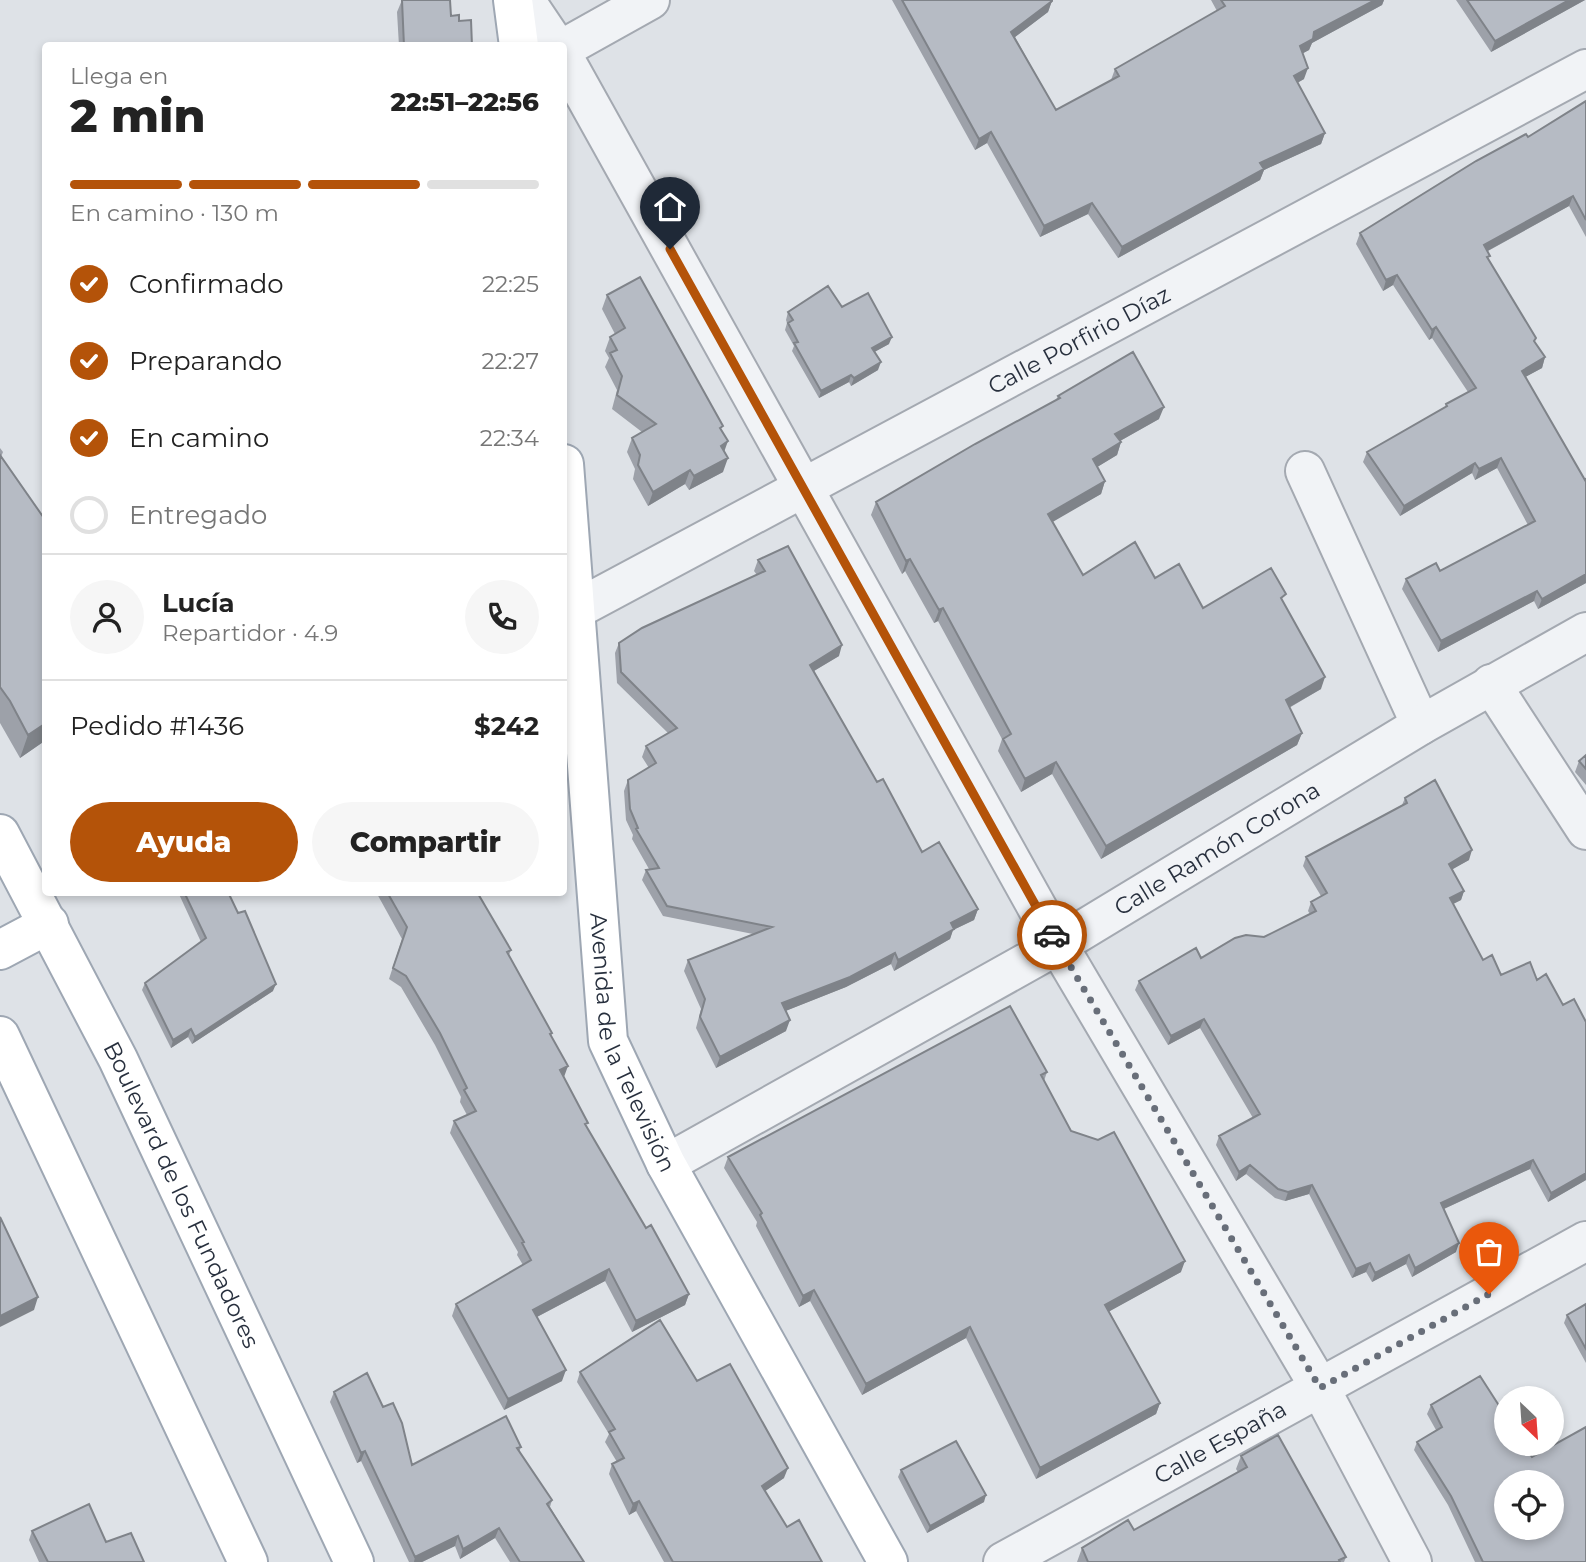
<!DOCTYPE html>
<html lang="es">
<meta charset="utf-8">
<style>
body{margin:0;font-family:Montserrat,sans-serif;background:#f6f6f6;color:#222;height:100vh;display:flex;flex-direction:column;font-size:26px;white-space:nowrap}
*{box-sizing:border-box;margin:0}
p{font-size:23px;color:#767676}
.icon{flex:none;width:38px;height:38px;fill:none;stroke:currentColor;stroke-width:2;stroke-linecap:round;stroke-linejoin:round}
.map{position:relative;flex:1;overflow:hidden}
.sheet{position:absolute;left:42px;top:42px;width:525px;height:854px;display:flex;flex-direction:column;background:#fff;border-radius:7px;box-shadow:0 4px 10px #0003}
.sheet>*{flex:none}
.needle{width:46px;rotate:155deg}
.fabs{position:absolute;left:1494px;top:1386px;display:grid;gap:14px}
.fabs a{display:grid;place-items:center;width:70px;height:70px;border-radius:50%;background:#fff;box-shadow:0 4px 10px #0003;font-size:35px}
.pin{position:absolute;display:grid;place-items:center;width:60px;height:60px;color:#fff;margin:-72px -30px;border-radius:50% 50% 50% 0;rotate:-45deg;box-shadow:0 0 7px #0007}
.pin .icon{rotate:45deg}
.courier{position:absolute;display:grid;place-items:center;width:70px;height:70px;margin:-35px;border:5px solid #b45309;border-radius:50%;background:#fff;color:#222;box-shadow:0 2px 9px #0007}
.summary em{font-style:normal;font-weight:800}
.summary div{display:flex;flex-direction:column-reverse}
.summary{display:flex;align-items:center;justify-content:space-between;height:119px;padding:0 28px}
h1{font-size:46px;font-weight:800;line-height:52px}
.bar{display:grid;grid-template-columns:repeat(4,1fr);gap:10px 7px;align-content:center;height:84px;padding:0 28px}
.bar i{height:9px;border-radius:5px;background:#e0e0e0}
.bar .selected{background:#b45309}
.bar p{grid-column:span 4}
.line{display:flex;align-items:center;gap:18px;padding:0 28px;border-top:2px solid #e0e0e0}
.line div{flex:1}
.round{display:grid;place-items:center;flex:none;width:74px;height:74px;border-radius:37px;background:#f6f6f6}
ol{padding:0 28px;list-style:none}
li{display:flex;align-items:center;gap:21px;height:77px}
li p{margin-inline-start:auto}
li .icon{padding:7px;border-radius:50%;background:#b45309;color:#fff;stroke-width:4}
li:last-child{color:#767676}
li i{width:38px;height:38px;border:4px solid #e0e0e0;border-radius:50%}
.primary-button{display:flex;gap:14px;margin-top:auto;padding:14px 28px}
.primary-button a{flex:1;height:80px;border-radius:42px;background:#b45309;color:#fff;font-size:28px;font-weight:800;line-height:80px;text-align:center}
.primary-button a+a{background:#f6f6f6;color:#222}
.map>svg:first-child{display:block}
.lines{fill:none;stroke-linecap:round;stroke-linejoin:round}
.minor-casing{stroke:#a4a9b1;stroke-width:42}
.major-casing{stroke:#9ea7b3;stroke-width:42}
.minor{stroke:#f1f3f6;stroke-width:38}
.major{stroke:#fff;stroke-width:38}
.wall{fill:#9da1a9}
.shaded-wall{fill:#7f8389}
.building{fill:#b6bbc4;stroke:#7f8389;stroke-width:2;fill-rule:evenodd}
.done{stroke:#686e79;stroke-width:7;stroke-dasharray:0 12.6}
.route{stroke:#b45309;stroke-width:9}
.labels{text-anchor:middle;dominant-baseline:central;stroke-width:5;stroke-linejoin:round;paint-order:stroke}
.street-label{font-size:23px;fill:#28303e;stroke:#eef1f5}
</style>
<div class="map">
<svg width="1586" height="1562" viewBox="0 0 1586 1562">
<rect width="100%" height="100%" fill="#dee2e7"/>
<g class="lines">
<g class="minor-casing">
<g id="minor">
<path d="M525,0L556,46"/>
<path d="M564,48L650,0"/>
<path d="M564,58L1058,945L1320,1388L1412,1562"/>
<path d="M1305,471L1421,725"/>
<path id="s1" d="M573,611L1586,69"/>
<path d="M1491,684L1586,830"/>
<path id="s2" d="M666,1164L1058,945L1421,725L1586,632"/>
<path id="s3" d="M1003,1562L1586,1241"/>
</g>
</g>
<g class="major-casing">
<g id="major">
<path d="M513,0L519,46"/>
<path id="s4" d="M564,464L608,1041L666,1164L888,1562"/>
<path id="s5" d="M0,834L118,1059L354,1562"/>
<path d="M0,950L49,924"/>
<path d="M0,1036L248,1562"/>
</g>
</g>
<use href="#minor" class="minor"/>
<use href="#major" class="major"/>
</g>
<path class="wall" d="M402,0L451,16L459,21L472,46H399L397,12Z
M892,0H1052L1048,12L1015,37L1056,110L1111,80L1115,69L1217,11L1211,0H1384L1382,5L1312,43L1309,50L1303,53L1304,79L1297,83L1325,133L1321,144L1264,170L1260,180L1118,258L1088,214L1040,237L987,143L975,150Z
M1456,0H1585L1491,52Z
M1586,101V237L1569,206L1488,251L1489,260L1535,342L1545,357L1542,368L1525,377L1585,480L1586,479V583L1538,609L1534,601L1438,652L1402,589L1406,579L1440,571L1528,525L1497,468L1475,480L1472,473L1400,516L1363,462L1367,452L1445,407L1446,404L1468,392L1432,338L1429,340L1393,285L1383,291L1356,244L1360,233L1528,137Z
M607,295L722,430L724,452L723,472L689,490L685,484L648,506L633,479L635,469L627,452L632,438L642,432L612,409L617,390L605,367L609,358L605,351L610,337L615,334L602,309Z
M842,307L889,344L874,352L878,370L851,386L849,382L819,398L792,351L794,346L785,330L787,323L786,320L788,312Z
M1058,396L1159,419L1120,441L1121,442L1117,455L1097,467L1105,481L1101,494L1052,521L1083,575L1155,578L1203,608L1283,602L1321,689L1289,708L1302,733L1297,745L1101,859L1052,774L1021,792L998,751L1002,739L938,621L934,623L905,571L902,574L871,515L876,502L1056,400Z
M0,448L3,452L1,457L46,740L20,758L0,723Z
M758,560L839,656L814,671L877,782L922,852L978,909L974,920L953,930L950,939L894,971L891,964L846,987L785,1011L786,1031L716,1068L696,1028L701,1009L684,971L688,960L753,934L663,916L642,880L646,870L649,869L632,839L633,835L626,820L624,791L628,780L649,768L642,757L646,746L668,733L617,683L615,653L619,643L757,575L754,571Z
M1586,755V785L1575,772L1579,761Z
M1405,798L1469,860L1452,869L1464,891L1461,900L1453,904L1483,960L1501,975L1537,980L1563,1005L1586,1022V1180L1548,1202L1530,1169L1444,1209L1456,1252L1412,1277L1406,1264L1372,1282L1366,1272L1352,1278L1309,1194L1285,1201L1275,1198L1246,1174L1236,1181L1216,1145L1219,1136L1253,1118L1200,1028L1168,1045L1135,990L1139,981L1201,958L1264,937L1310,914L1308,911L1311,902L1321,896L1303,866L1306,857L1402,805Z
M178,892H228L273,991L192,1044L188,1037L171,1048L142,990L145,983L201,942Z
M376,892H477L511,950L509,955L552,1033L551,1036L564,1077L587,1127L646,1228L689,1294L685,1305L632,1332L605,1281L537,1317L562,1381L504,1410L452,1316L456,1304L523,1265L517,1255L518,1252L450,1133L454,1121L467,1115L460,1102L461,1097L435,1045L401,987L389,979L402,939Z
M1047,1072L1044,1081L1071,1131L1181,1272L1109,1311L1160,1403L1156,1414L1036,1479L966,1338L862,1395L810,1301L799,1307L756,1226L757,1222L724,1168L728,1157Z
M1586,1304V1363L1564,1323L1567,1315Z
M580,1372L697,1381L784,1478L765,1491L787,1527L822,1562H664L636,1511L629,1515L609,1474L612,1464L617,1462L605,1442L609,1434L577,1382Z
M334,1392L412,1465L521,1447L519,1452L552,1500L550,1507L584,1562H510L495,1538L460,1559L455,1546L422,1562H409L361,1461L357,1463L330,1402Z
M1431,1405L1586,1562H1475L1448,1505L1414,1450L1417,1442L1436,1430L1427,1414Z
M1241,1456L1346,1557L1344,1562H1077L1082,1548L1134,1530L1238,1472L1236,1469Z
M901,1470L984,1502L927,1533L898,1477Z
M32,1531L106,1542L144,1562H39L29,1540Z"/>
<path class="shaded-wall" d="M1375,0H1384L1382,5L1312,43L1309,50L1296,57L1300,46L1314,32Z
M1569,0H1585L1491,52L1495,41Z
M1052,1L1048,12L1007,43L1011,32Z
M1308,68L1304,79L1290,87L1294,76Z
M991,132L987,143L975,150L979,139Z
M1325,133L1321,144L1264,170L1260,180L1118,258L1122,247L1260,163Z
M1573,196L1569,206L1480,255L1484,245Z
M1092,203L1088,214L1040,237L1044,226Z
M1397,275L1393,285L1383,291L1386,280Z
M1436,327L1432,338L1429,340L1432,330Z
M892,337L889,344L869,355L872,348Z
M1545,357L1542,368L1518,381L1522,371Z
M881,362L878,370L851,386L854,378Z
M851,375L849,382L819,398L821,391Z
M1164,407L1159,419L1111,446L1115,434Z
M728,441L723,455L721,446Z
M1121,442L1117,455L1089,472L1093,459Z
M728,458L723,472L689,490L694,476Z
M1501,458L1497,468L1475,480L1479,469Z
M1475,463L1472,473L1400,516L1404,506Z
M690,470L685,484L648,506L653,492Z
M1105,481L1101,494L1044,527L1048,514Z
M910,559L905,571L902,574L906,561Z
M1586,574V583L1538,609L1542,599Z
M1537,591L1534,601L1438,652L1441,641Z
M943,608L938,621L934,623L939,610Z
M842,645L839,656L807,675L810,665Z
M1325,677L1321,689L1281,712L1286,700Z
M46,723V740L20,758L28,735Z
M1302,733L1297,745L1101,859L1106,846Z
M1056,762L1052,774L1021,792L1025,779Z
M1472,850L1469,860L1446,873L1449,864Z
M1464,891L1461,900L1447,907L1450,898Z
M978,909L974,920L953,930L950,939L894,971L898,960L951,923Z
M895,953L891,964L846,987L778,1014L782,1003Z
M276,984L273,991L192,1044L195,1037Z
M1204,1019L1200,1028L1168,1045L1171,1036Z
M790,1020L786,1031L716,1068L720,1057Z
M191,1029L188,1037L171,1048L173,1040Z
M568,1066L564,1077L560,1070Z
M1533,1160L1530,1169L1437,1212L1441,1203Z
M1250,1165L1246,1174L1236,1181L1239,1172Z
M1586,1173V1180L1548,1202L1551,1193Z
M1312,1185L1309,1194L1285,1201L1288,1192Z
M1459,1243L1456,1252L1412,1277L1415,1268Z
M1409,1255L1406,1264L1372,1282L1375,1273Z
M1185,1261L1181,1272L1101,1316L1105,1305Z
M1370,1263L1366,1272L1352,1278L1356,1269Z
M609,1269L605,1281L529,1321L533,1310Z
M814,1290L810,1301L799,1307L803,1296Z
M689,1294L685,1305L632,1332L636,1321Z
M38,1297L34,1310L0,1327V1316Z
M970,1327L966,1338L862,1395L866,1384Z
M566,1370L562,1381L504,1410L508,1399Z
M1160,1403L1156,1414L1036,1479L1040,1468Z
M365,1451L361,1461L357,1463L361,1453Z
M788,1468L784,1478L758,1496L762,1486Z
M986,1495L984,1502L927,1533L930,1526Z
M639,1501L636,1511L629,1515L633,1504Z
M499,1528L495,1538L460,1559L463,1549Z
M458,1536L455,1546L422,1562H414L415,1557Z"/>
<path class="building" d="M402,0H450L451,16L459,15V21L471,20L472,46H404Z
M902,0H1052V1L1011,32L1056,110L1119,76L1115,69L1225,6L1221,0H1375L1314,32L1313,39L1300,46L1308,68L1294,76L1325,133L1260,163L1264,169L1122,247L1092,203L1044,226L991,132L979,139Z
M1467,0H1569L1495,41Z
M1586,101V220L1573,196L1484,245L1490,256L1487,257L1536,338L1534,341L1545,357L1522,371L1585,480L1586,479V574L1542,599L1537,591L1441,641L1406,579L1436,563L1440,571L1535,521L1501,458L1479,469L1475,463L1404,506L1367,452L1447,406L1446,404L1476,388L1436,327L1432,330L1397,275L1386,280L1360,233L1476,161L1526,134L1528,137Z
M640,277L723,426L720,428L728,441L721,446L728,458L694,476L690,470L653,492L638,465L640,455L632,438L656,424L617,395L622,376L610,353L617,350L610,337L625,328L607,295Z
M828,286L842,307L868,293L892,337L872,348L881,362L854,378L851,375L821,391L794,343L798,342L788,323L793,320L788,312Z
M1133,352L1164,407L1115,434L1121,442L1093,459L1105,481L1048,514L1083,575L1135,542L1155,578L1179,564L1203,608L1271,568L1286,594L1281,598L1325,677L1286,700L1302,733L1106,846L1056,762L1025,779L1003,739L1011,734L943,608L939,610L910,559L906,561L876,502L975,444L1060,398L1058,396Z
M0,455L46,521V723L28,735L10,701L0,687Z
M788,546L842,645L810,665L877,782L883,779L922,852L939,842L978,909L951,923L954,929L898,960L895,953L850,977L782,1003L790,1020L720,1057L700,1017L705,999L688,960L772,927L667,906L646,870L659,868L636,829L638,828L630,809L628,780L656,763L646,746L677,728L621,672L619,643L642,628L765,571L758,560Z
M1586,755V769L1579,761Z
M1435,780L1472,850L1449,864L1464,891L1450,898L1483,960L1492,955L1501,975L1530,962L1537,980L1546,974L1563,1005L1574,999L1586,1022V1173L1551,1193L1533,1160L1441,1203L1459,1243L1415,1268L1409,1255L1375,1273L1370,1263L1356,1269L1312,1185L1288,1192L1278,1189L1250,1165L1239,1172L1219,1136L1260,1114L1204,1019L1171,1036L1139,981L1196,948L1201,958L1235,938L1246,935L1264,937L1316,911L1311,902L1327,893L1306,857L1407,803L1405,798Z
M184,892H228L238,913L245,911L276,984L195,1037L191,1029L173,1040L145,983L206,938Z
M387,892H477L511,950L507,952L552,1033L550,1034L568,1066L560,1070L588,1123L585,1124L646,1228L651,1225L689,1294L636,1321L609,1269L533,1310L566,1370L508,1399L456,1304L531,1260L522,1243L524,1242L454,1121L476,1111L464,1090L467,1088L440,1033L406,976L393,968L407,927Z
M1010,1006L1047,1072L1041,1075L1071,1131L1098,1140L1114,1132L1185,1261L1105,1305L1160,1403L1040,1468L970,1327L866,1384L814,1290L803,1296L760,1215L762,1213L728,1157Z
M0,1217L38,1297L0,1316Z
M1586,1304V1349L1567,1315Z
M660,1320L697,1381L730,1364L788,1468L762,1486L787,1527L799,1520L822,1562H673L639,1501L633,1504L612,1464L624,1458L609,1432L615,1429L580,1372Z
M367,1373L383,1407L393,1403L402,1423L412,1465L506,1416L521,1447L517,1448L552,1500L547,1504L584,1562H520L499,1528L463,1549L458,1536L415,1557L365,1451L361,1453L334,1392Z
M1480,1376L1507,1418V1444H1523L1532,1457L1586,1427V1562H1483L1451,1496L1417,1442L1442,1427L1431,1405ZM1507,1482H1552V1528H1507Z
M1278,1435L1346,1557L1339,1560L1340,1562H1088L1082,1548L1128,1520L1134,1530L1247,1467L1241,1456Z
M956,1441L986,1495L930,1526L901,1470Z
M89,1504L106,1542L131,1533L144,1562H48L32,1531Z"/>
<g class="lines">
<path class="done" d="M1052,935L1320,1388L1489,1294"/>
<path class="route" d="M670,249L1052,935"/>
</g>
<g class="labels">
<g class="street-label">
<text stroke="none"><textPath href="#s1" startOffset="574">Calle Porfirio Díaz</textPath></text>
<text stroke="none"><textPath href="#s2" startOffset="635">Calle Ramón Corona</textPath></text>
<text stroke="none"><textPath href="#s4" startOffset="586">Avenida de la Televisión</textPath></text>
<text stroke="none"><textPath href="#s5" startOffset="404">Boulevard de los Fundadores</textPath></text>
<text stroke="none"><textPath href="#s3" startOffset="248">Calle España</textPath></text>
</g>
</g>
</svg>
<div class="fabs">
<a><svg class="needle" viewBox="-14 -14 28 28"><path d="M0-13l5 13h-10z" fill="#e53935"/><path d="M0 13l5-13h-10z" fill="#767676"/></svg></a>
<a><svg class="icon" aria-label="locate" viewBox="0 0 24 24"><circle cx="12" cy="12" r="6"/><path d="M12 2v4M12 18v4M2 12h4M18 12h4"/></svg></a>
</div>
<div class="pin" style="left:1489px;top:1294px;background:#ea580c"><svg class="icon" aria-label="bag" viewBox="0 0 24 24"><path d="M5 8h14l-1 12H6zM9 8a3 3 0 0 1 6 0"/></svg></div>
<div class="pin" style="left:670px;top:249px;background:#1f2937"><svg class="icon" aria-label="home" viewBox="0 0 24 24"><path d="M3 11l9-7 9 7M6 9v11h12V9"/></svg></div>
<div class="courier" style="left:1052px;top:935px"><svg class="icon" aria-label="car" viewBox="0 0 24 24"><path d="M5 17H2v-5l4-1 3-4h7l3 4 3 1v5h-3M9 17h6M6 11h13"/><circle cx="7" cy="17" r="2"/><circle cx="17" cy="17" r="2"/></svg></div>
<section class="sheet">
<div class="summary"><div><h1>2 min</h1><p>Llega en</p></div><em>22:51–22:56</em></div>
<div class="bar"><i class="selected"></i><i class="selected"></i><i class="selected"></i><i></i><p>En camino · 130 m</p></div>
<ol>
<li><svg class="icon" aria-label="check" viewBox="0 0 24 24"><path d="M5 12l5 5 9-10"/></svg>Confirmado<p>22:25</p></li>
<li><svg class="icon" aria-label="check" viewBox="0 0 24 24"><path d="M5 12l5 5 9-10"/></svg>Preparando<p>22:27</p></li>
<li><svg class="icon" aria-label="check" viewBox="0 0 24 24"><path d="M5 12l5 5 9-10"/></svg>En camino<p>22:34</p></li>
<li><i></i>Entregado</li>
</ol>
<div class="line" style="height:126px"><a class="round"><svg class="icon" aria-label="person" viewBox="0 0 24 24"><circle cx="12" cy="8" r="4"/><path d="M4 21q1-7 8-7t8 7"/></svg></a><div><b>Lucía</b><p>Repartidor · 4.9</p></div><a class="round"><svg class="icon" aria-label="phone" viewBox="0 0 24 24"><path d="M5 4h4l2 5-3 2q2 4 5 5l2-3 5 2v4C11 20 4 13 5 4z"/></svg></a></div>
<div class="line" style="height:91px"><div>Pedido #1436</div><b>$242</b></div>
<div class="primary-button"><a>Ayuda</a><a>Compartir</a></div>
</section>
</div>
